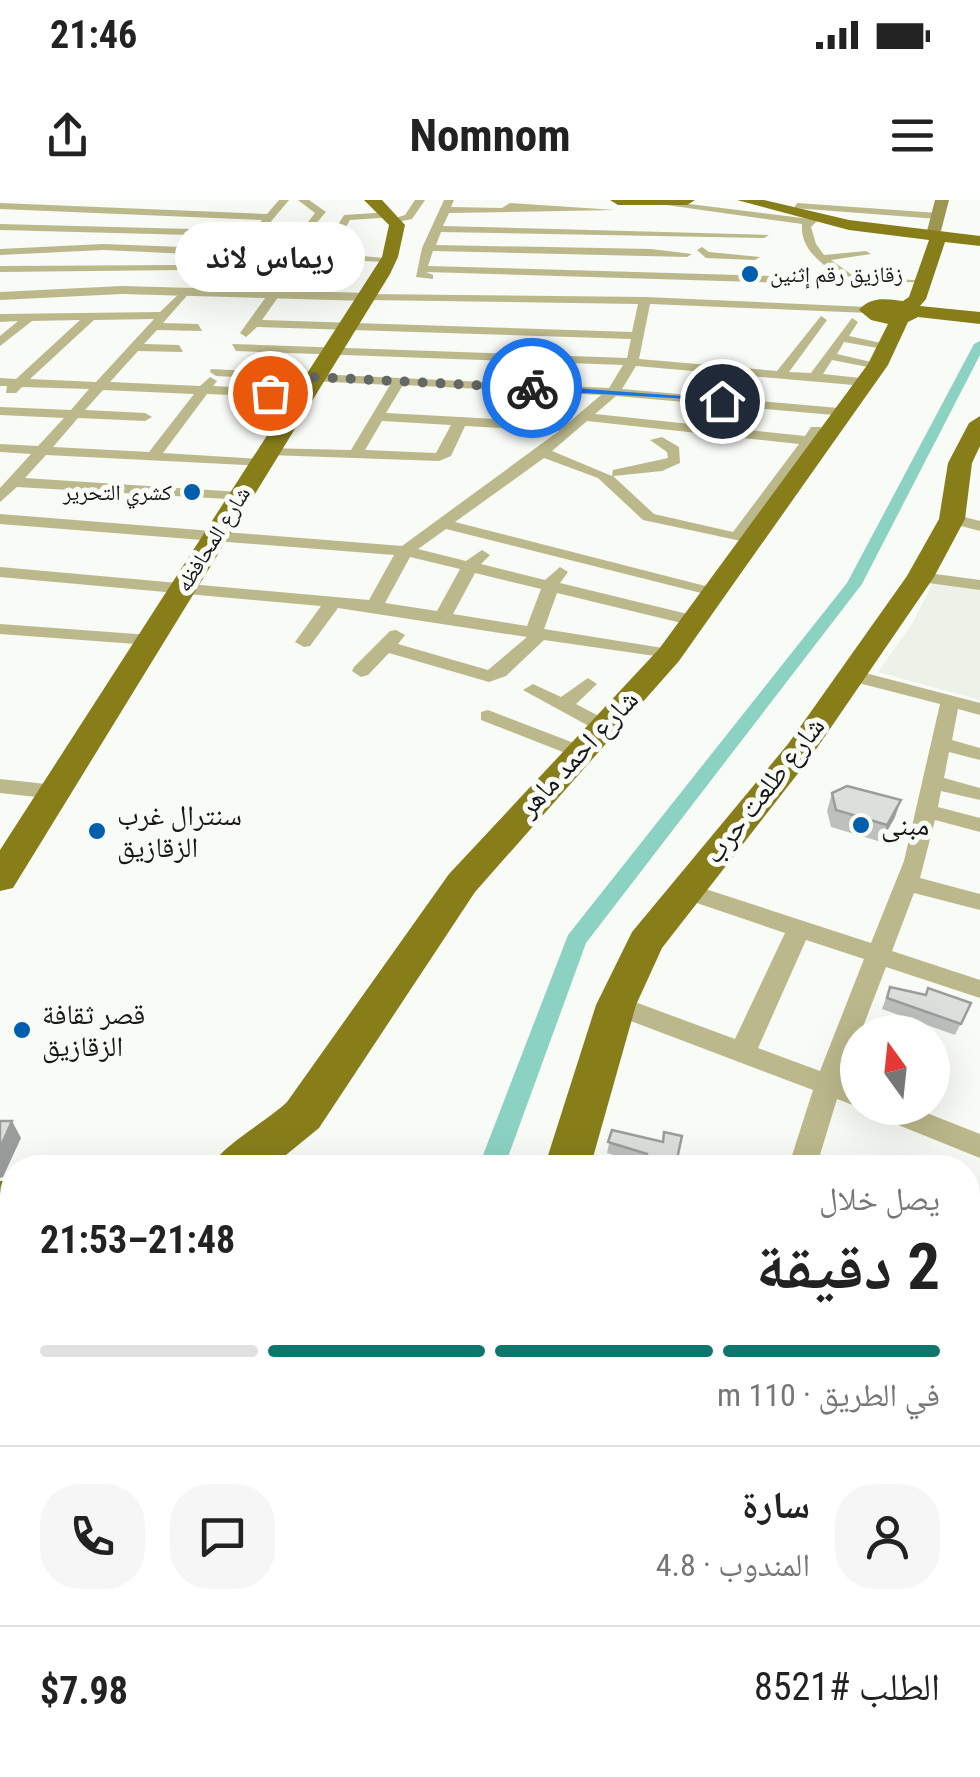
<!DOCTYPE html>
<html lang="ar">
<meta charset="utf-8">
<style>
body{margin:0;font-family:"Roboto Condensed","Noto Naskh Arabic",sans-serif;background:#f6f6f6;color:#222;direction:rtl;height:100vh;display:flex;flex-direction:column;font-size:38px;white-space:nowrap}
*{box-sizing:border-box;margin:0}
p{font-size:32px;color:#767676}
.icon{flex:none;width:55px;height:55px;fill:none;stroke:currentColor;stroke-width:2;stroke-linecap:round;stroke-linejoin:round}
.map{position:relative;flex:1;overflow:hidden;direction:ltr}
.drawer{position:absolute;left:0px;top:955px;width:980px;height:622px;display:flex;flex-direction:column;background:#fff;border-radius:40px 40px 0 0;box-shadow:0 10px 40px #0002;direction:rtl}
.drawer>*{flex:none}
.needle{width:65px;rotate:345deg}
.tools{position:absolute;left:840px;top:815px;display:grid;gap:20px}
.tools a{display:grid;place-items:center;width:110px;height:110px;border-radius:50%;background:#fff;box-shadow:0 10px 40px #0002;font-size:50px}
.pin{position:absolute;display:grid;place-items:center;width:85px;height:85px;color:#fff;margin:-42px;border:5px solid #fff;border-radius:50%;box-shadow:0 2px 10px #0007}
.courier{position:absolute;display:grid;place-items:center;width:100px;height:100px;margin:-50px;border:8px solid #1a73e8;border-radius:50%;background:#fff;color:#222;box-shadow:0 2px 12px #0007}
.bubble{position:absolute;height:70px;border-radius:35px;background:#fff;box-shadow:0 10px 40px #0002;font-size:32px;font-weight:700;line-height:70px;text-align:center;direction:rtl}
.summary em{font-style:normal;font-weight:700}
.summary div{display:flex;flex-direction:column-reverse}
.summary{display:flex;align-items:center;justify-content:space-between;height:170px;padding:0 40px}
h1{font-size:65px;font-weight:700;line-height:75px}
.bar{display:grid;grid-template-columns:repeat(4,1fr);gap:15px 10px;align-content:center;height:120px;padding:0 40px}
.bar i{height:12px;border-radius:8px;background:#e0e0e0}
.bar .current{background:#0f766e}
.bar p{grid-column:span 4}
.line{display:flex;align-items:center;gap:25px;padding:0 40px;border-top:2px solid #e0e0e0}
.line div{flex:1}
.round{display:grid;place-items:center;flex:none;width:105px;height:105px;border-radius:40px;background:#f6f6f6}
.status{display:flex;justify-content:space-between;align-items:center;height:70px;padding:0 50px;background:#fff;direction:ltr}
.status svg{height:28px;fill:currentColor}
header{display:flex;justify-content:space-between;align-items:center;height:130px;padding:0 40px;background:#fff;font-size:45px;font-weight:700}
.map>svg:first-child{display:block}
.built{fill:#ecf2e7}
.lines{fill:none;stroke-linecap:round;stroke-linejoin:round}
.canal{fill:#8cd2c2;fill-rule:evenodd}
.minor{fill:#bbb88b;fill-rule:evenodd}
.tertiary{fill:#bbb88b;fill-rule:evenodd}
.secondary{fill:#9d9651;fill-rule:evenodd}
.primary{fill:#877e1a;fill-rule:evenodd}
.trunk{fill:#7c740e;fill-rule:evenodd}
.wall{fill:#bdc1be}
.shaded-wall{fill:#9a9d9b}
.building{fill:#dce0dd;stroke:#9a9d9b;stroke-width:2.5}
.route{fill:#1a73e8}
.done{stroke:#656765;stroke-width:10;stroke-dasharray:0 18}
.poi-dot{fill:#005fac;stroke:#f9fbf7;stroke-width:4}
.labels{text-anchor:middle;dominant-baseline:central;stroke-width:10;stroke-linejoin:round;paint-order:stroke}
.far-poi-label{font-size:22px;fill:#161716;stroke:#f9fbf7;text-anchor:start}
.far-street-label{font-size:22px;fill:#161716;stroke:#f9fbf7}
.street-label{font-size:28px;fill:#161716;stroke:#f9fbf7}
.poi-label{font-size:28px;fill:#161716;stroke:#f9fbf7;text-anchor:start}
</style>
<div class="status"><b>21:46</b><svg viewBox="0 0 49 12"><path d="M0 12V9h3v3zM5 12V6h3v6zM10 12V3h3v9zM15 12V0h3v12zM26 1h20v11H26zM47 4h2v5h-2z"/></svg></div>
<header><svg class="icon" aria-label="menu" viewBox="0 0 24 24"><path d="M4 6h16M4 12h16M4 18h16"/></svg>Nomnom<svg class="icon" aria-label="share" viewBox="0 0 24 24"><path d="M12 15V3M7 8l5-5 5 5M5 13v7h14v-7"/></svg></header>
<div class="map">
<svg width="980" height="1577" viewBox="0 0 980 1577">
<rect width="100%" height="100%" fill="#f9fbf7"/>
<path class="built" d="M933,383L980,389V500L878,472L912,424Z"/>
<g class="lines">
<path class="canal" d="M980,141V155L862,384L586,743L504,968H478L568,735L847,383L974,144Z
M0,1127L12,1128V1154L0,1155Z"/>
<path class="minor" d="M279,0H289L247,50L299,52L310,41L315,44L309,52L321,53L344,15L391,12L394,17L350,20L331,53L394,59L389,62L305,59L262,120L632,132L638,104L367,100L361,97L367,94L645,97L868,107L874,110L868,113L650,104L639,159L777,171L821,116L827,120L789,172L811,173L852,118L858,122L849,136L895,146L889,150L844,142L837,154L884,165L878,169L832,160L823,174L870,179V185L865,186L636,166L622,189L850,209L852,212L845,216L616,196L595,214L805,236L811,227H821L818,237L831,242L824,246L812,245L747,335L760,339V345L643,320L598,278L544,258L455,322L721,390V398L446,329L418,349L466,361L482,350L490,355L481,364L545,380L560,367L568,372L560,383L700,417V425L694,426L557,393L544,429L669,449L678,455L676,459L544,440L506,476L489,482L389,453L368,475L361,477L352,471L354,467L390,431L396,430L405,435L398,444L488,470L527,437L338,408L310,446L304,447L295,442L321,406L0,377V367L369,400L394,355L0,324V314L402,346L559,231L465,226L451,256L439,261L269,255L262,251L264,248L351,250L390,185L216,176L210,172L211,169L609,188L623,165L236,151L232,144L627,158L631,139L257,127L246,137L240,133L294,58L265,57L231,95L225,92L254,57L103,50L0,55V49L103,44L236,49L262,20L0,9V3L267,14ZM403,185L601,195L568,223L386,213ZM382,221L451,225L436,253L365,250ZM587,221L799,244L733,332L654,314L613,276L662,271L680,263L679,247L662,237L650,240L667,252L668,258L613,270L612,276L552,251ZM410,357L460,369L437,411L385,403ZM475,373L541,389L527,426L453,414Z
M298,0H309L326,12L300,42L295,39L315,13Z
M415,0H425L412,19L392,23V19L405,15Z
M444,0H454L451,7L502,8L510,3L615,10L449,13L443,26L769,35L764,38L441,32L436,45L651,49L692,54L687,57L433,51L428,66L843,78C823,65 800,50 802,24L645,2L657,0L810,19L822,16L811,27L816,44L824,55L866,51L871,54L831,60L855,77L931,81L855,85L426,72L433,75V79L416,77L422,48Z
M797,3L938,13L943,16L938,19L794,8Z
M0,24L230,30L235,33L230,36L0,30Z
M702,47L709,52L760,57L755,60L706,58L697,50Z
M180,65L184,70L0,72V66Z
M185,88L191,91L163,123L198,124L202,131L157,130L144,144L179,145L183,152L138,151L110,182L200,186L210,177L217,181L213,186L309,191V197L304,198L207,194L163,253L261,259L266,260V266L46,255L25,278L240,292L245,294V300L17,287L0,302V288L31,254L0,252V244L38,246L64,218L0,215V207L71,210L89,189L22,187L16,193H6L7,186H0V178L16,179L80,120L32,121L0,146V136L18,121L0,122V114L160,112ZM154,119L96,182L30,179L94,120ZM103,190L194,194L149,252L53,247L78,218L145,221L152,217L145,213L85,210Z
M952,314L980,321V331L946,322V316Z
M920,372L980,380V390L914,381L912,377Z
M0,424L150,435L159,440L150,445L0,434Z
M850,469L980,503V515L958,509L952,540L980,548V560L949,552L944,578L980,588V600L941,591L938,607L980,618V632L935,620L920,678L980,694V710L914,693L892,751L980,780V798L886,767L861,832H858L843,879L858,885V907L837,899L816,968H788L813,890L607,812L603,805L607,798L616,795L735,839L785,733L676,696L672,690L676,684L684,682L871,743L904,661L940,504L843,479V471ZM806,740L864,759L820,871L758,848Z
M588,478L597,484L576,504L610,522V530H596L523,490L533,484L561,497Z
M488,510L587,548L590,552L587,556H573L481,520V512Z
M0,579L55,585L66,592L55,599L0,593Z
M872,908H914L980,934V958L876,916Z
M980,1352V1388L968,1390V1354Z
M0,1404H12V1442H0Z
M0,1484L12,1486V1525L0,1524Z
M12,1545V1565H32L27,1577H0V1547Z
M138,1565H178L179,1577H139Z
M226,1565H266L264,1577H230Z"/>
<path class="tertiary" d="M122,86L367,93L374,97L367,101L122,94L0,100V92Z"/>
<path class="secondary" d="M935,0H949L941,31L934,35L927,31Z"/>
<path class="primary" d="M364,0H382L405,25L398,57L390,74L13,688L0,691V650L382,57L389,25Z
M610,0H695L687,5H618Z
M737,0H764L849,20L980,36V46L945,42L926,99L920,106L980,112V124L918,117L908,122L888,165L679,461L475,692L319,928L270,968H210C220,947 267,921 287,902L449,674L659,449L868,164L888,124L871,120L859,110C871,96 886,99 903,101L909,97L929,40L849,30Z
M980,216V246L972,263L965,319L934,377L810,558L662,748L636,805L590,968H544L596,805L632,732L788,544L907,376L939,319L948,263L969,223Z
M0,981H12V1021H0Z
M357,1565H428L423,1577H352Z"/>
<path class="trunk" d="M980,1034V1085L968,1089V1038Z
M980,1116V1174L968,1179V1121Z
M0,1225L12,1226V1284L0,1283Z"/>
</g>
<path class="wall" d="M832,593L895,617L881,642L831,627L827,611Z
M890,787L925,795L928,788L971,803L955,835L882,809Z
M612,930L675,968H645V965L607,953Z"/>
<path class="shaded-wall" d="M901,600L895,617L881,642L887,625Z
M12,921L21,938L3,977L0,978V948Z"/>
<path class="building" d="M847,586L901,600L887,625L836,610L832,593Z
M890,787L926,795L928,788L971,803L961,824L887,798Z
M0,921H12L0,948Z
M612,930L663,942L664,932L682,936L675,968L647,966V954L608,942Z"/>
<path class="route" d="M532,185L722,199L726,201L529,190Z"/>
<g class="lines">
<path class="done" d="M270,193L304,194L315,177L532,188"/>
</g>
<g class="poi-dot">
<circle cx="750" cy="74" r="10"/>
<circle cx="192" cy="292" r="10"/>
<circle cx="861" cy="625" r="10"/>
<circle cx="97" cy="631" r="10"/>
<circle cx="22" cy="830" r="10"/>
</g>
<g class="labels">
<g class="far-poi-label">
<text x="770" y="74">زقازيق رقم إثنين</text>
<text x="172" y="292" text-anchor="end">كشري التحرير</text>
</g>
<g class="far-street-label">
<text transform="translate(213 339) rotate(-58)">شارع المحافظه</text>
</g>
<g class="street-label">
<text transform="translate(578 553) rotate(-47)">شارع احمد ماهر</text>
<text transform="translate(764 590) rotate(-52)">شارع طلعت حرب</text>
</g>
<g class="poi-label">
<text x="117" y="615">سنترال غرب<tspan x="117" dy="32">الزقازيق</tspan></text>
<text x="881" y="625">مبنى</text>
<text x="42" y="814">قصر ثقافة<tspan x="42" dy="32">الزقازيق</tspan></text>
</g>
</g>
</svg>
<div class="tools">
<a><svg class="needle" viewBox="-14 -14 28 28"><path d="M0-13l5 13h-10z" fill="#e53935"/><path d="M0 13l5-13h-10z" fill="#767676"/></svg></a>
</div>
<div class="pin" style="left:270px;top:193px;background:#ea580c"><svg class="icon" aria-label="bag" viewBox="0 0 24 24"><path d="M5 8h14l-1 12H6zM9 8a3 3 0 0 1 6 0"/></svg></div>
<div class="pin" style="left:722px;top:201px;background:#1f2937"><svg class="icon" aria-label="home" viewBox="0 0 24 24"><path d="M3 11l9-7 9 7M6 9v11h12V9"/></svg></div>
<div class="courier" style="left:532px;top:188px"><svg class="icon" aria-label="bike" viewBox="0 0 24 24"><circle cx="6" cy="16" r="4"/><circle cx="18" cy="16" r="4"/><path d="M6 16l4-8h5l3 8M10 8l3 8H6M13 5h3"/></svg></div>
<div class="bubble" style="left:175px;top:22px;width:190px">ريماس لاند</div>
<section class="drawer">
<div class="summary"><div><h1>2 دقيقة</h1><p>يصل خلال</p></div><em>21:48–21:53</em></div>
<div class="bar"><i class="current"></i><i class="current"></i><i class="current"></i><i></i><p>في الطريق · 110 m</p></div>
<div class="line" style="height:180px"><a class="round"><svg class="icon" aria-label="person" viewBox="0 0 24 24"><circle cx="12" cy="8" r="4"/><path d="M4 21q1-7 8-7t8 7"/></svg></a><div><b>سارة</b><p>المندوب · 4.8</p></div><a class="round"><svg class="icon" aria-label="chat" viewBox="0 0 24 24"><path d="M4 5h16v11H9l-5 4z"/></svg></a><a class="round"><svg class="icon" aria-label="phone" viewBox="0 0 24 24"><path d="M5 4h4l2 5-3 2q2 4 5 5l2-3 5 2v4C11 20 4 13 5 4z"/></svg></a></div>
<div class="line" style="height:130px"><div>الطلب #8521</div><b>$7.98</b></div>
</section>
</div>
